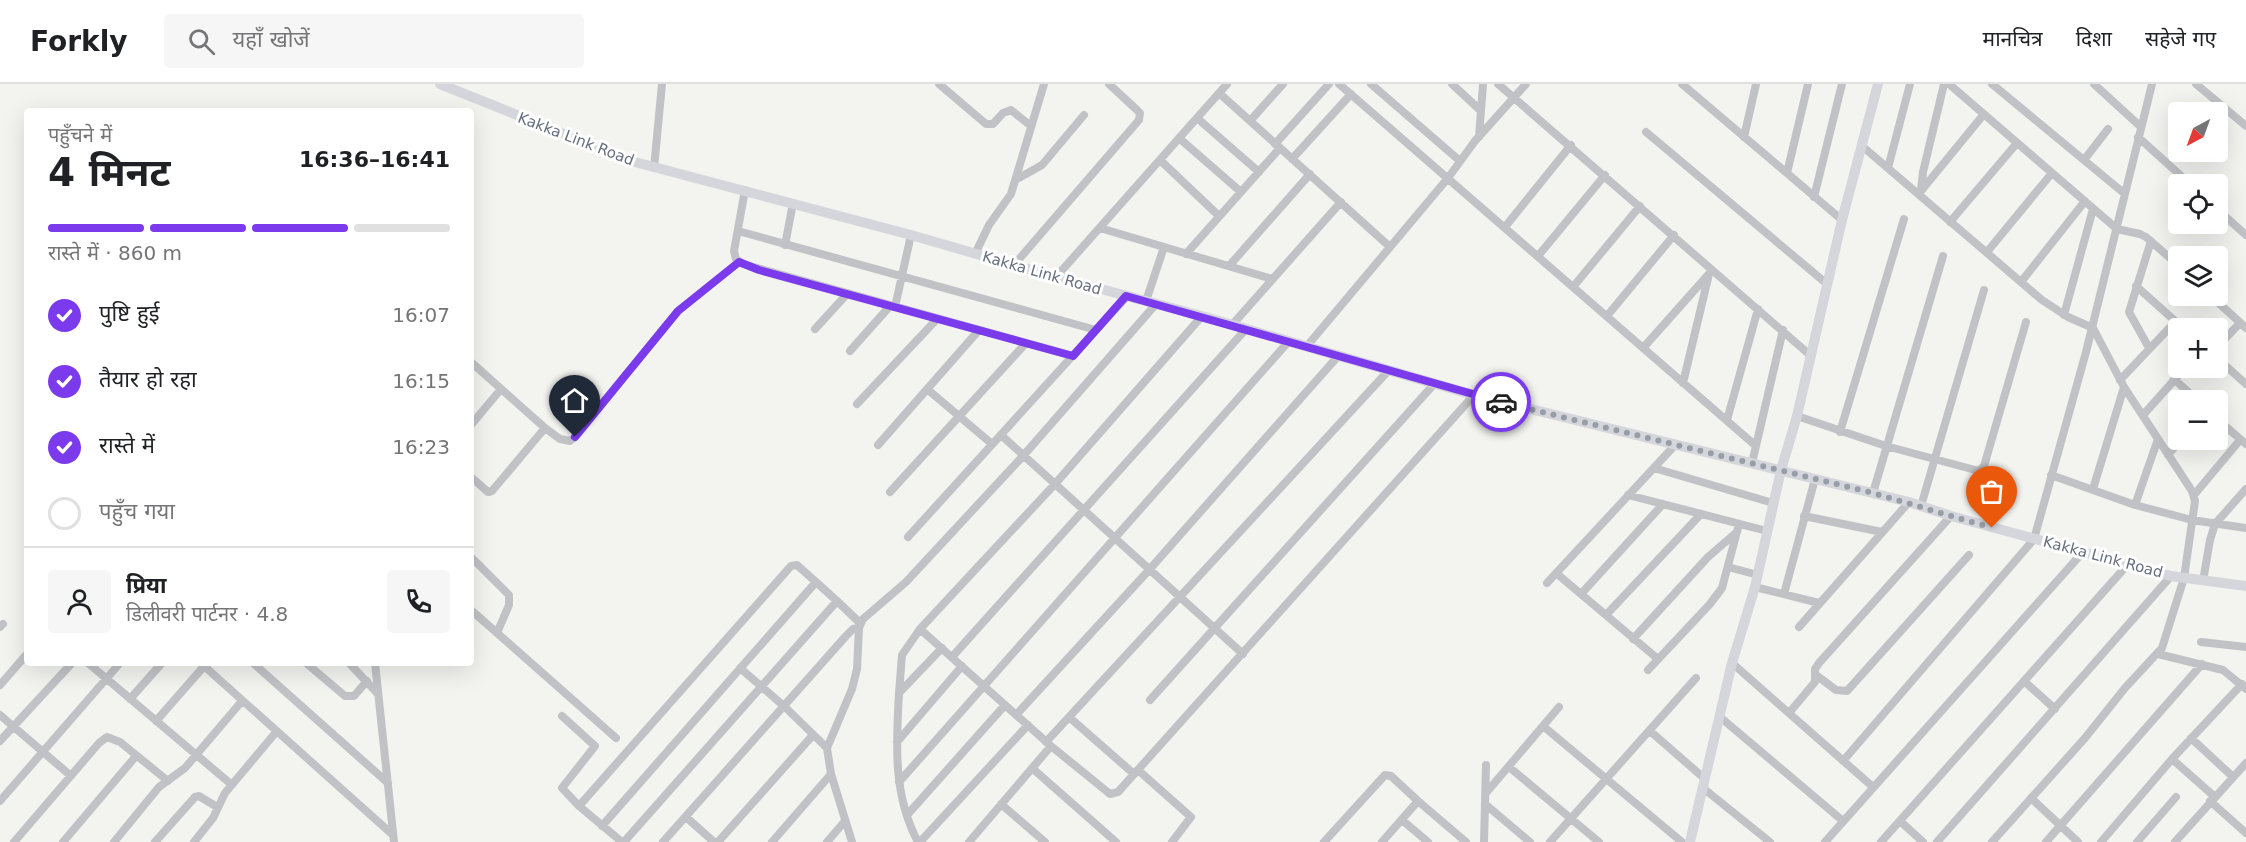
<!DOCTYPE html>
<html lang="hi">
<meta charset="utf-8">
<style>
body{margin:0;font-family:"DejaVu Sans","Noto Sans Devanagari",sans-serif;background:#f6f6f6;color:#202124;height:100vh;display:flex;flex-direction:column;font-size:22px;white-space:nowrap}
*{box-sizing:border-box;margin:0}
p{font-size:20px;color:#757577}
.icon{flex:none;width:33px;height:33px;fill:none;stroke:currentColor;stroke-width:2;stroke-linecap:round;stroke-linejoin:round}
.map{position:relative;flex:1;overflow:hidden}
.details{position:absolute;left:24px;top:24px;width:450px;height:558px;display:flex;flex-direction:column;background:#fff;border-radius:6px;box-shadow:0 6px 24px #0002}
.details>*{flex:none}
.needle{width:39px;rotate:221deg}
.controls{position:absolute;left:2168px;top:18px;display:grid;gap:12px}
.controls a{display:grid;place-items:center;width:60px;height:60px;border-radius:6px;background:#fff;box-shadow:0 6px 24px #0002;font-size:30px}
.pin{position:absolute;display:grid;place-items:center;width:51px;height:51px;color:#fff;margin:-62px -26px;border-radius:50% 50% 50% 0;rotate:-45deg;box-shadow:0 0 6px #0007}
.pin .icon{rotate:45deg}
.courier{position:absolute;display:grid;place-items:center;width:60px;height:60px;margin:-30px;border:4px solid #7c3aed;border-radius:50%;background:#fff;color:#222;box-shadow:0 2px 8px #0007}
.overview em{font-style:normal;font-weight:700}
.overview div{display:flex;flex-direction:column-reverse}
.overview{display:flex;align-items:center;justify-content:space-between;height:102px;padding:0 24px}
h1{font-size:39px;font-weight:700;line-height:45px}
.bar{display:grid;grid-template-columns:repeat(4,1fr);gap:9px 6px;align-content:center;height:72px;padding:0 24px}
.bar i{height:8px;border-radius:4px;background:#e0e0e0}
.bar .on{background:#7c3aed}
.bar p{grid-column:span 4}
.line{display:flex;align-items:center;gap:15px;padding:0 24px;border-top:2px solid #e0e0e0}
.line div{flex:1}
.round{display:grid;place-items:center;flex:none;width:63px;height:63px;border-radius:6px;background:#f6f6f6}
ol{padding:0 24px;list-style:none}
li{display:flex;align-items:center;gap:18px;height:66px}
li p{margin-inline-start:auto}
li .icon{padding:6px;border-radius:50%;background:#7c3aed;color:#fff;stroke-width:4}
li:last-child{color:#757577}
li i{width:33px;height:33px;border:3px solid #e0e0e0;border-radius:50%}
header{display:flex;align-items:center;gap:36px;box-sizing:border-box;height:84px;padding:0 30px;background:#fff;border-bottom:2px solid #e0e0e0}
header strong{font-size:28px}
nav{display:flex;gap:33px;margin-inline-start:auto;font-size:21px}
.search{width:420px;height:54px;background:#f6f6f6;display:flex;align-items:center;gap:15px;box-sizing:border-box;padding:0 21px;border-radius:6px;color:#757577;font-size:22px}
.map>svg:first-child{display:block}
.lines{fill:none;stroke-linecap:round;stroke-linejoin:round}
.street{stroke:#c0c2c6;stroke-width:8}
.secondary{stroke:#d4d6db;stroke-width:10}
.done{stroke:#979ea7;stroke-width:6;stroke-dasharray:0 10.8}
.route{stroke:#7c3aed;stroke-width:8}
.labels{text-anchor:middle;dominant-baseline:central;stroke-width:6;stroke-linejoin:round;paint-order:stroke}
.street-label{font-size:15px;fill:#666f7f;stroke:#fff}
</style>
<header>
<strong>Forkly</strong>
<div class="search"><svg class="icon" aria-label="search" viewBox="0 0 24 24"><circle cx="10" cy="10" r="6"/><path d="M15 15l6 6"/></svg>यहाँ खोजें</div>
<nav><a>मानचित्र</a><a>दिशा</a><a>सहेजे गए</a></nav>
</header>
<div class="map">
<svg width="2246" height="758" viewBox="0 0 2246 758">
<rect width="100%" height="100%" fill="#f3f4f0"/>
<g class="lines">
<path class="street" d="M939,0L986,40H993L1003,29L1011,26L1031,42
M1339,0L1756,362
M1371,0L1460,77
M1452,0L1480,26
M1498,0L1810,271
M1682,0L1842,136
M1949,0L2117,145L2140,150L2146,153L2178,181
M1992,0L2125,110
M2094,0L2141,43
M2196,0L2246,42
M1219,9L1390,163
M1197,34L1259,88
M1250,37L1283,0
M1646,48L1827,200
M1479,53L1483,0
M1744,53L1756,0
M2138,53L2190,100
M1179,54L1241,108
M1275,60L1329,0
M1862,62L2042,216L2068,233L2093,244L2124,303L2192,407L2195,417L2184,494L2162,564L2125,604L2085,654L1992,758
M1292,75L1351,10
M1160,76L1219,132
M2084,76L2108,45
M654,84L662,0
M1888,84L1910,0
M1787,89L1808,0
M1017,95L1042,81L1084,31
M745,106L734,167L736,175L743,180L1073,272
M1921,106L1923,88L1944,0
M1921,107L1984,30
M1814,113L1842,0
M2217,125L2246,151
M1950,138L2017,59
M1505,143L1571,61
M1100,144L1272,195
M738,147L1096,246
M785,161L793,119
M1987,168L2052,89
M975,170L989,141L1011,110L1044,0
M1186,170L1280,64
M1538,172L1605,91
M1014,181L1139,36L1140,29L1137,26L1109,0
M1229,182L1310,90
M1056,193L1227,0
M2021,198L2085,117
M2136,202L2183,244
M1573,203L1640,122
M2211,212L2246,244
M1146,217L1164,163
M895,223L911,151
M2064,231L2093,125
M1202,232L1055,400L920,545L1051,662L1110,710L1118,708L1474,311
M1607,232L1674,151
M1232,241L1341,118
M815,245L847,210
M1307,262L1448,94L1475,57L1526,0
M2217,263L2240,239
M1643,264L1708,191
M2149,264L2129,228L2151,157
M850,267L890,222
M2217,274L2246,300
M471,278L545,344L560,355L570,357L575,353L678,227L739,178
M2174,295L2197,316
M2120,296L2175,238
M1683,299L1709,190
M927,305L992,360
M857,320L937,235
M2144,330L2185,284
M1797,332L1886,362L1979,387L1984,382L2026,238
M2217,335L2246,360
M1727,336L1758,225
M471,341L501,305
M1840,348L1904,135
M1001,351L1243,570
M878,361L979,246
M2168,371L2181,356
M1752,379L1783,246
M1654,384L1773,419
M2051,391L2135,421L2192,436L2246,444
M471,393L488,408L492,407L545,344
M2093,405L2124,303
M890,408L1026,259
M1873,409L1943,172
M1628,411L1767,447
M2194,411L2240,356
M2135,421L2158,355
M1921,422L1984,206
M1804,432L1882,448
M908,453L1127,212
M471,473L509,511V521L497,549
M1728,483L1758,491
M1556,489L1658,575
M2203,497L2210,456L2215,440L2246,405
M1547,499L1676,360
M1755,503L1819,519
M1581,510L1663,420
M1784,510L1815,395
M471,526L616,654
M1606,531L1701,430
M0,543L3,540
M1799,543L1909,418
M920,545L902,571L899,609L942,564
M1633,555L1708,473L1737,448
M2201,558L2246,563
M2158,570L2223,586L2246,605
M952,573L1246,245
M88,579L232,701
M253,579L388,699
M306,579L345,612H354L367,597
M349,579L378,610
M375,579L394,758
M1732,579L1873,703
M204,582L393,751
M740,584L785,623L827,664
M1648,586L1710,520L1722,504L1739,440
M1816,591L1836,606L1847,607L1969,471
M2024,597L2055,625
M0,601L27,570
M899,609C896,659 893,712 918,758
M130,615L162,579
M1150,616L1435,299
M1789,629L1815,598V585L1819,579L1951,432
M0,631L71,692
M1016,631L1149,486L1339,271
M562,632L595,662L562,704L579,722L622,758
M1069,633L1134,690
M1720,633L1843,737
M156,637L206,580
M1543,642L1682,758
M1650,647L1705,695
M2191,654L2233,693
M0,657L72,579
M897,658L962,582
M1046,658L1389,286
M1843,677L2034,455L2086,268L2152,0
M1509,683L1599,758
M1032,684L1116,758
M1138,686L1191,733L1172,758
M899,698L1289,257
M1703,704L1770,758
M1486,709L1559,623
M2215,713L2172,675L2242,600
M2031,714L2078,758
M0,717L120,579
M2210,717L2246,749
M1001,720L1045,758
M1485,720L1530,758
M579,722L791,482L797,481L816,498
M908,730L1005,621
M686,733L714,758
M1402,736L1428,758
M1900,737L1923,758
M602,742L816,498L837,517
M14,758L99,659L107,653L120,658L168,697
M63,758L136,672
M114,758L159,703L185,684L242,617
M155,758L195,713L199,712L217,723
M194,758L213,734L225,709L277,647
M624,758L837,517L860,539
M663,758L846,552L853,545L859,544
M718,758L813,651
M772,758L831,690
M827,758L845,737
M852,758L831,690L827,664L852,605L857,585L859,544L863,535L906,498L1023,372L1156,220
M920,758L1028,641
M969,758L1051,662
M1324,758L1385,691L1391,692L1418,717
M1382,758L1418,717L1466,758
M1484,758L1486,681
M1550,758L1696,594
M1825,758L2083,468
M1881,758L2129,479
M1937,758L2171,492
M2046,758L2202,580
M2101,758L2172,675
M2137,758L2176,713
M2175,758L2246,679"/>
<path class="secondary" d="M440,0L631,77L911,151L1056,193L1202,232L1474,311L1909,418L1951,432L2171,492L2246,502
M1690,758L1732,579L1755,503L1781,386L1797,332L1842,136L1878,0"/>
</g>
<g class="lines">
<path class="done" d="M1501,318L1873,409L1992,444"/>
<path class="route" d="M575,353L678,227L739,178L759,186L1073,272L1126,212L1501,318"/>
</g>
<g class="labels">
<g class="street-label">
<text transform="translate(576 55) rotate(21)">Kakka Link Road</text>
<text transform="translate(1042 189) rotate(16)">Kakka Link Road</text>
<text transform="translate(2103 473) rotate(15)">Kakka Link Road</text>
</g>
</g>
</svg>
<div class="controls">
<a><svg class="needle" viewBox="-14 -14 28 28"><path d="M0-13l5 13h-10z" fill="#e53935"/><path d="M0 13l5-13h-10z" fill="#757577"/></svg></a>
<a><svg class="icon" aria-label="locate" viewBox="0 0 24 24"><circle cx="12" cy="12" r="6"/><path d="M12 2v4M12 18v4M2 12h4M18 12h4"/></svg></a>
<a><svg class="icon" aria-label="layers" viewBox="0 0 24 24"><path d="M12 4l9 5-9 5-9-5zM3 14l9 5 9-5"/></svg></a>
<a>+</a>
<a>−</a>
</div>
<div class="pin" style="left:1992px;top:444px;background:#ea580c"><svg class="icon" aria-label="bag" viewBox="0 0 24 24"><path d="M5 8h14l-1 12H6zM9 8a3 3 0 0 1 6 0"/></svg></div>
<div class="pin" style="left:575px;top:353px;background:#1f2937"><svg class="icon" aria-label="home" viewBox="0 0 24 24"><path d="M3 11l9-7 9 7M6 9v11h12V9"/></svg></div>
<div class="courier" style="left:1501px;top:318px"><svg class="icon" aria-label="car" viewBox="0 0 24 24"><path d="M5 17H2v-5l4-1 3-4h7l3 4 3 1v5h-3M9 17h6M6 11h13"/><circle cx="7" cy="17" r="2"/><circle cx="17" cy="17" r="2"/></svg></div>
<section class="details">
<div class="overview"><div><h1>4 मिनट</h1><p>पहुँचने में</p></div><em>16:36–16:41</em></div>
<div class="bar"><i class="on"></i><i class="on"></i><i class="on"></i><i></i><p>रास्ते में · 860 m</p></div>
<ol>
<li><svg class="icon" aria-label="check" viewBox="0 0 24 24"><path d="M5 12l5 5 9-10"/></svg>पुष्टि हुई<p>16:07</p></li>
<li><svg class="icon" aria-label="check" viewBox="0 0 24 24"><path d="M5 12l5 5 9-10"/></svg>तैयार हो रहा<p>16:15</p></li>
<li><svg class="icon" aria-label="check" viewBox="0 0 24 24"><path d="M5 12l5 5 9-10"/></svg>रास्ते में<p>16:23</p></li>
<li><i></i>पहुँच गया</li>
</ol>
<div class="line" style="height:108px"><a class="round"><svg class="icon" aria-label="person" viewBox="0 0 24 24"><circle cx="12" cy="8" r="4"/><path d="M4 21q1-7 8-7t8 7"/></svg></a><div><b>प्रिया</b><p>डिलीवरी पार्टनर · 4.8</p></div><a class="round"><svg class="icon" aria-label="phone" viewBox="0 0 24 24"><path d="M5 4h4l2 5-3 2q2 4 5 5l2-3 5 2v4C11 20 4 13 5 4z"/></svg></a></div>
</section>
</div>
